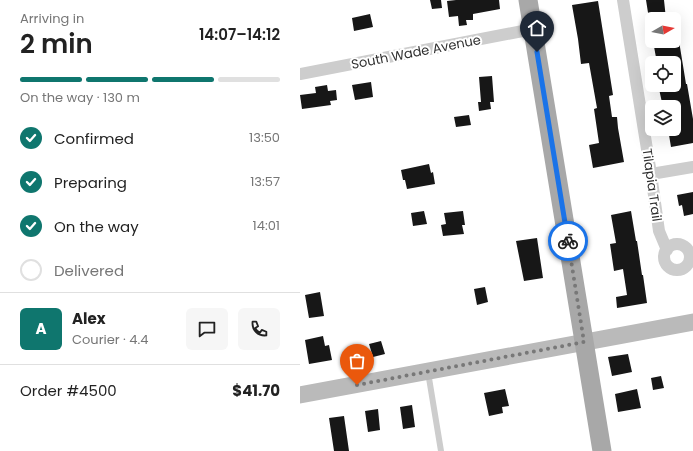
<!DOCTYPE html>
<meta charset="utf-8">
<style>
body{margin:0;font-family:Poppins,sans-serif;background:#f6f6f6;color:#222;height:100vh;display:flex;flex-direction:column;font-size:15px;white-space:nowrap}
*{box-sizing:border-box;margin:0}
p{font-size:13px;color:#767676}
.icon{flex:none;width:22px;height:22px;fill:none;stroke:currentColor;stroke-width:2;stroke-linecap:round;stroke-linejoin:round}
.map{position:relative;flex:1;overflow:hidden}
.drawer{display:flex;flex-direction:column;background:#fff;width:300px}
.drawer>*{flex:none}
.needle{width:26px;rotate:81deg}
.fabs{position:absolute;left:345px;top:12px;display:grid;gap:8px}
.fabs a{display:grid;place-items:center;width:36px;height:36px;border-radius:6px;background:#fff;box-shadow:0 4px 16px #0002;font-size:20px}
.pin{position:absolute;display:grid;place-items:center;width:34px;height:34px;color:#fff;margin:-41px -17px;border-radius:50% 50% 50% 0;rotate:-45deg;box-shadow:0 0 4px #0007}
.pin .icon{rotate:45deg}
.courier{position:absolute;display:grid;place-items:center;width:40px;height:40px;margin:-20px;border:3px solid #1a73e8;border-radius:50%;background:#fff;color:#222;box-shadow:0 1px 5px #0007}
.headline em{font-style:normal;font-weight:600}
.headline div{display:flex;flex-direction:column-reverse}
.headline{display:flex;align-items:center;justify-content:space-between;height:68px;padding:0 20px}
h1{font-size:26px;font-weight:600;line-height:30px}
.bar{display:grid;grid-template-columns:repeat(4,1fr);gap:6px 4px;align-content:center;height:48px;padding:0 20px}
.bar i{height:5px;border-radius:3px;background:#e0e0e0}
.bar .current{background:#0f766e}
.bar p{grid-column:span 4}
.line{display:flex;align-items:center;gap:10px;padding:0 20px;border-top:1px solid #e0e0e0}
.line div{flex:1}
.round{display:grid;place-items:center;flex:none;width:42px;height:42px;border-radius:6px;background:#f6f6f6}
ol{padding:0 20px;list-style:none}
li{display:flex;align-items:center;gap:12px;height:44px}
li p{margin-inline-start:auto}
li .icon{padding:4px;border-radius:50%;background:#0f766e;color:#fff;stroke-width:4}
li:last-child{color:#767676}
li i{width:22px;height:22px;border:2px solid #e0e0e0;border-radius:50%}
main{display:flex;flex:1;min-height:0}
.map>svg:first-child{display:block}
.building{fill:#171717}
.lines{fill:none;stroke-linecap:round;stroke-linejoin:round}
.lane{stroke:#cdcdcd;stroke-width:6}
.street{stroke:#cdcdcd;stroke-width:12}
.secondary{stroke:#bababa;stroke-width:17}
.primary{stroke:#a8a8a8;stroke-width:19}
.done{stroke:#787878;stroke-width:4;stroke-dasharray:0 7.2}
.route{stroke:#1a73e8;stroke-width:5}
.labels{text-anchor:middle;dominant-baseline:central;stroke-width:4;stroke-linejoin:round;paint-order:stroke}
.street-label{font-size:13px;fill:#303030;stroke:#fff}
</style>
<main>
<section class="drawer">
<div class="headline"><div><h1>2 min</h1><p>Arriving in</p></div><em>14:07–14:12</em></div>
<div class="bar"><i class="current"></i><i class="current"></i><i class="current"></i><i></i><p>On the way · 130 m</p></div>
<ol>
<li><svg class="icon" aria-label="check" viewBox="0 0 24 24"><path d="M5 12l5 5 9-10"/></svg>Confirmed<p>13:50</p></li>
<li><svg class="icon" aria-label="check" viewBox="0 0 24 24"><path d="M5 12l5 5 9-10"/></svg>Preparing<p>13:57</p></li>
<li><svg class="icon" aria-label="check" viewBox="0 0 24 24"><path d="M5 12l5 5 9-10"/></svg>On the way<p>14:01</p></li>
<li><i></i>Delivered</li>
</ol>
<div class="line" style="height:72px"><b class="round" style="background:#0f766e;color:#fff">A</b><div><b>Alex</b><p>Courier · 4.4</p></div><a class="round"><svg class="icon" aria-label="chat" viewBox="0 0 24 24"><path d="M4 5h16v11H9l-5 4z"/></svg></a><a class="round"><svg class="icon" aria-label="phone" viewBox="0 0 24 24"><path d="M5 4h4l2 5-3 2q2 4 5 5l2-3 5 2v4C11 20 4 13 5 4z"/></svg></a></div>
<div class="line" style="height:52px"><div>Order #4500</div><b>$41.70</b></div>
</section>
<div class="map">
<svg width="393" height="451" viewBox="0 0 393 451">
<rect width="100%" height="100%" fill="#fff"/>
<path class="building" d="M130,0H141L142,8L132,9Z
M156,0H199L200,9L173,14V20H166L167,25L159,26L158,16L149,17L147,1Z
M346,0H364L366,19H349Z
M298,1L313,95L309,96L312,117H317L318,128L324,162L293,168L289,145L299,143L294,109L297,108L289,63L281,64L278,39L272,5Z
M70,14L73,27L54,31L52,18Z
M353,41H379L386,84H387L393,119V143L371,147L368,129H374V107H363L359,89L374,86V63H357Z
M192,76L194,102H190L191,109L179,111L178,102H181L179,77Z
M71,82L73,97L55,100L52,85Z
M27,85L28,91L36,90L37,100L30,101L31,105L2,109L0,95L16,93L15,87Z
M169,115L171,125L156,127L154,117Z
M129,164L131,173L133,172L135,184L107,189L105,180H103L101,170Z
M393,192V214L384,216L382,205L379,206L377,195Z
M124,211L127,224L113,226L111,213Z
M163,211L165,225H162L164,234L143,236L141,225L146,224L144,213Z
M331,211L336,241H337L342,275H343L347,303L317,308L316,297L327,295L323,269L314,271L310,244L316,243L311,215Z
M237,238L243,278L224,281L216,241Z
M185,287L188,302L177,305L174,289Z
M20,292L24,316L9,318L5,295Z
M23,336L25,346L29,345L32,360L9,364L5,340Z
M81,341L85,354L73,357L69,344Z
M328,354L332,372L312,376L308,357Z
M361,376L364,388L353,390L351,378Z
M205,389L209,406L202,407L203,413L189,416L184,393Z
M337,389L341,408L318,412L315,394Z
M112,405L115,427L103,429L100,407Z
M78,409L80,430L68,432L65,411Z
M44,416L49,451H34L29,418Z"/>
<g class="lines">
<path class="lane" d="M128,372L141,451"/>
<path class="street" d="M323,0L351,174L359,231L367,250
M0,74L233,29
M351,174L393,167
M364 257a13 13 0 1 1 26 0a13 13 0 1 1-26 0Z"/>
<path class="secondary" d="M0,395L393,322"/>
<path class="primary" d="M228,0L302,451"/>
</g>
<g class="lines">
<path class="done" d="M57,385L284,342L268,241"/>
<path class="route" d="M237,52L268,241"/>
</g>
<g class="labels">
<g class="street-label">
<text transform="translate(116 52) rotate(-11)">South Wade Avenue</text>
<text transform="translate(352 185) rotate(82)">Tilapia Trail</text>
</g>
</g>
</svg>
<div class="fabs">
<a><svg class="needle" viewBox="-14 -14 28 28"><path d="M0-13l5 13h-10z" fill="#e53935"/><path d="M0 13l5-13h-10z" fill="#767676"/></svg></a>
<a><svg class="icon" aria-label="locate" viewBox="0 0 24 24"><circle cx="12" cy="12" r="6"/><path d="M12 2v4M12 18v4M2 12h4M18 12h4"/></svg></a>
<a><svg class="icon" aria-label="layers" viewBox="0 0 24 24"><path d="M12 4l9 5-9 5-9-5zM3 14l9 5 9-5"/></svg></a>
</div>
<div class="pin" style="left:57px;top:385px;background:#ea580c"><svg class="icon" aria-label="bag" viewBox="0 0 24 24"><path d="M5 8h14l-1 12H6zM9 8a3 3 0 0 1 6 0"/></svg></div>
<div class="pin" style="left:237px;top:52px;background:#1f2937"><svg class="icon" aria-label="home" viewBox="0 0 24 24"><path d="M3 11l9-7 9 7M6 9v11h12V9"/></svg></div>
<div class="courier" style="left:268px;top:241px"><svg class="icon" aria-label="bike" viewBox="0 0 24 24"><circle cx="6" cy="16" r="4"/><circle cx="18" cy="16" r="4"/><path d="M6 16l4-8h5l3 8M10 8l3 8H6M13 5h3"/></svg></div>
</div>
</main>
